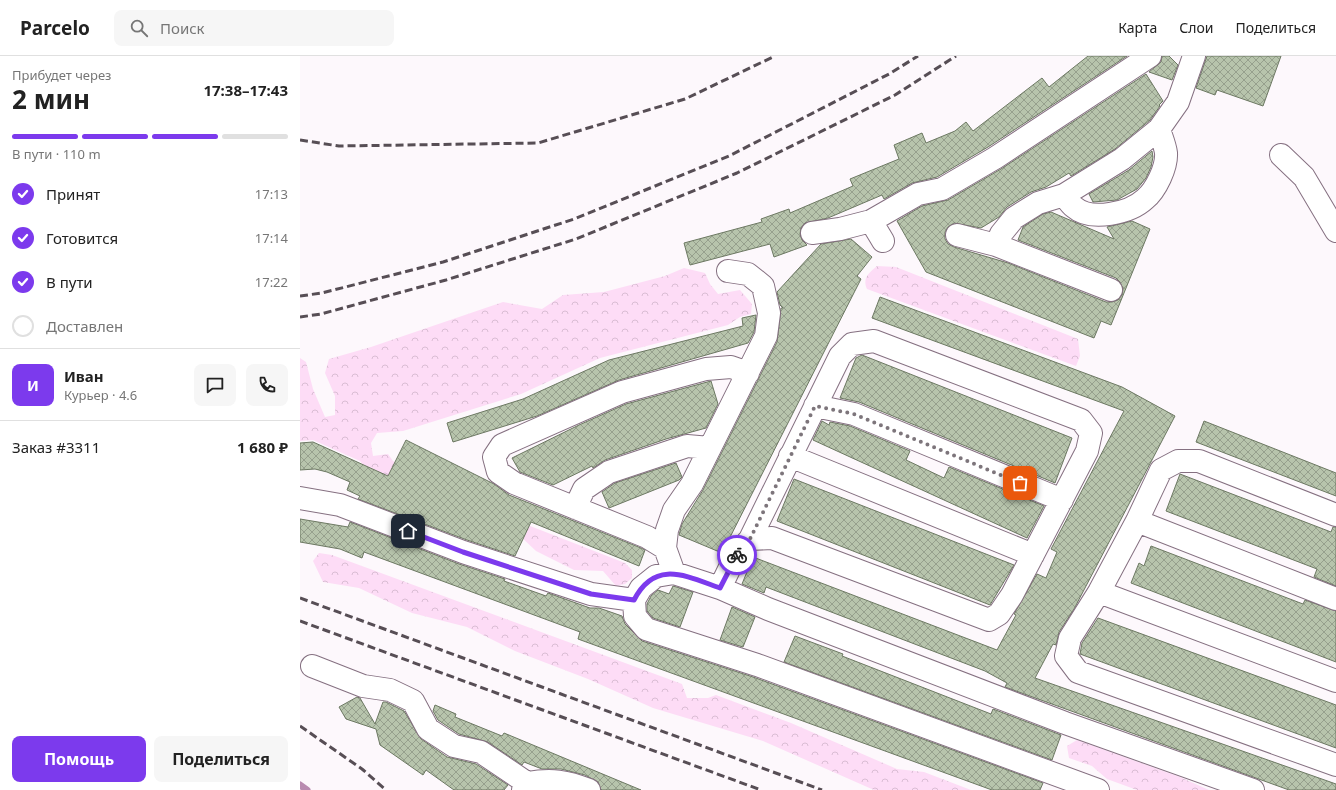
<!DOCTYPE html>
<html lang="ru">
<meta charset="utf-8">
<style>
body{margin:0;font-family:"Noto Sans",sans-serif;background:#f6f6f6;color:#222;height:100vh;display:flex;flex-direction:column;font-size:15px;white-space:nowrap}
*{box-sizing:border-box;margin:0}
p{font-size:13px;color:#767676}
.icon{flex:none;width:22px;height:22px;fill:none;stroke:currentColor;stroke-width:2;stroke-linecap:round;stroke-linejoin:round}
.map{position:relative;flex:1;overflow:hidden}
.sheet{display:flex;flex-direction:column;background:#fff;width:300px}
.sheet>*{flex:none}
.pin{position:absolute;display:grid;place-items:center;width:34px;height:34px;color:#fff;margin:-17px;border-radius:8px;box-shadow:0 2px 6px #0006}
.courier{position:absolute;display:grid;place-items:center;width:40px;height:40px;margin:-20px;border:3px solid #7c3aed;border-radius:50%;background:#fff;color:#222;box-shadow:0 1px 5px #0007}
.head em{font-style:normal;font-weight:700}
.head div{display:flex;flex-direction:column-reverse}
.head{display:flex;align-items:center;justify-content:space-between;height:68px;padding:0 12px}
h1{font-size:26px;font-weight:700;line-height:30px}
.bar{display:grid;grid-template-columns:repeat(4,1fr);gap:6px 4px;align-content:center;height:48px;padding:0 12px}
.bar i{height:5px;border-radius:3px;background:#e0e0e0}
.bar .active{background:#7c3aed}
.bar p{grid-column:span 4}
.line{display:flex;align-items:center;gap:10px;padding:0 12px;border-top:1px solid #e0e0e0}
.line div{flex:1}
.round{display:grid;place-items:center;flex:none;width:42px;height:42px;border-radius:8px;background:#f6f6f6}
ol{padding:0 12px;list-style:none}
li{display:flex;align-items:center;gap:12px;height:44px}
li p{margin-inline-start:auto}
li .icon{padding:4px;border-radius:50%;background:#7c3aed;color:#fff;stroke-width:4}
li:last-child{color:#767676}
li i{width:22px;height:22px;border:2px solid #e0e0e0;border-radius:50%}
.button{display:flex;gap:8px;margin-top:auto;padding:8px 12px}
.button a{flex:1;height:46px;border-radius:8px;background:#7c3aed;color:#fff;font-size:16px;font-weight:700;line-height:46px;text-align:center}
.button a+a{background:#f6f6f6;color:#222}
header{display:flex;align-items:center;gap:24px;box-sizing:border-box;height:56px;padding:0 20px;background:#fff;border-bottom:1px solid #e0e0e0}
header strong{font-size:19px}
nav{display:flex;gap:22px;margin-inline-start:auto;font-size:14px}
.search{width:280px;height:36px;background:#f6f6f6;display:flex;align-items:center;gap:10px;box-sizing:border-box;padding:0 14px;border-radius:8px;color:#767676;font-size:15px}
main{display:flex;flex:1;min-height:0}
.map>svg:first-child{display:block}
.forest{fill:url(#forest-crowns)}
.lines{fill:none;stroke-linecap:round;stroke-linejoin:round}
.stream{stroke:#b98bb0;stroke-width:7}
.building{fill:url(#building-cross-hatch);stroke:#6c7862}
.minor-casing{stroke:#857081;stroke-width:24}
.minor{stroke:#fff;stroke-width:22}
.rail{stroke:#574e55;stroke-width:3;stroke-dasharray:8 4;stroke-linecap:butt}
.done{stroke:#7d757b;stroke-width:4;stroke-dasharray:0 7.2}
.route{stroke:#7c3aed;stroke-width:5}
</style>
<header>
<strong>Parcelo</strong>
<div class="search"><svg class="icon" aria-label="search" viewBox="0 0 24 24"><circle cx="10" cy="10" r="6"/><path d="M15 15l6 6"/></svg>Поиск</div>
<nav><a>Карта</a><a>Слои</a><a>Поделиться</a></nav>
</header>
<main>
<section class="sheet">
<div class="head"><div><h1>2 мин</h1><p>Прибудет через</p></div><em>17:38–17:43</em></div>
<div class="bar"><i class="active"></i><i class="active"></i><i class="active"></i><i></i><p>В пути · 110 m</p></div>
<ol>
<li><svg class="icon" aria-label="check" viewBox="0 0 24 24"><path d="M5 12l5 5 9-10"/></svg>Принят<p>17:13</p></li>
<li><svg class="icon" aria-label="check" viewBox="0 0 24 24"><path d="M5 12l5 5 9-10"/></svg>Готовится<p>17:14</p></li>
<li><svg class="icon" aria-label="check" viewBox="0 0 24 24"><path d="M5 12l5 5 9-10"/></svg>В пути<p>17:22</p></li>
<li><i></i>Доставлен</li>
</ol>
<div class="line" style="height:72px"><b class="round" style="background:#7c3aed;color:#fff">И</b><div><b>Иван</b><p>Курьер · 4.6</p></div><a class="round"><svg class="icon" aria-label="chat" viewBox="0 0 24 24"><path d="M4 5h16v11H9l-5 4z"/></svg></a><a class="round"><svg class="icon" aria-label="phone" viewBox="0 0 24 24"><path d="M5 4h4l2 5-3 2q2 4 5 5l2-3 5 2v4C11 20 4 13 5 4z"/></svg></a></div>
<div class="line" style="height:52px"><div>Заказ #3311</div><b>1 680 ₽</b></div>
<div class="button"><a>Помощь</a><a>Поделиться</a></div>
</section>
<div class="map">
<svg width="1036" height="734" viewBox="0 0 1036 734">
<defs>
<pattern id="forest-crowns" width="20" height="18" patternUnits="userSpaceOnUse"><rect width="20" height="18" fill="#fddcf6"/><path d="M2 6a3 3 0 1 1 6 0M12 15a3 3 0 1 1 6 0" fill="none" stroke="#dabdd4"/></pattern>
<pattern id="building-cross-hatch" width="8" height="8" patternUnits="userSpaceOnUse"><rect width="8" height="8" fill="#b7c4ac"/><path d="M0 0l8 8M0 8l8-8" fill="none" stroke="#96a08d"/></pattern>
</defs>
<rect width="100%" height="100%" fill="#fdf8fc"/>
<path class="forest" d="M577,210L596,211L778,283L780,300L776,310L567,233C562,222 569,217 577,210Z
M384,212L405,217L410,228L418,238L440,234L452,248L451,258L440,261L428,269L300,302L221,338L103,375L77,377L71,387L73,400L88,398L93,405L178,447L67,414L60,405L13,384L0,385V302L6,306L13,333L25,361L35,359V340L25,317L29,303L71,291L203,246L242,253L263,239L304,236L365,220Z
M225,468L325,507L332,514V522L325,528L316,530L303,515L274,514L236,495L219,479Z
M19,497L32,499L382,628L387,642H408L416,639L491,667L597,713L624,716L671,734H574L463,685L353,652L288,623L215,595L167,571L112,557L59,532L23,526L13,505Z
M777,684L880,721L909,734H837L807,723L792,710L769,702L767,690Z"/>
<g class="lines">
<path class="stream" d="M0,729L7,734"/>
</g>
<path class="building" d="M788,0H827L688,91L637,121L612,127L584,143L582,139L528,162L505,167L501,172L500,178L502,184L507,189L474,201L470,188L390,209L384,187L462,166L461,163L489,153L490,157L553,130L550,123L599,103L594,89L622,77L626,87L655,75L666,66L673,75L742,22L749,31Z
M862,0H869L878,9L872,24L849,16L861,6Z
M907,0H981L963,50L917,34L915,39L896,32Z
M846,18L863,45L859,49L860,50L850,64L815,93L771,120L769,117L746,131L731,136L707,151L699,161L681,172L654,167L648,171L645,176V183L648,188L654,191L708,207L806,246H812L818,244L822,239L823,233L820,226L816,222L718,184L723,171L743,158L751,156L814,183L807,171L832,165L850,173L811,269L801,265L794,282L626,216L597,165L622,150L648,144L701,113Z
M852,95L853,101L851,111L846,122L837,133L817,144L793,146L789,138L829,114Z
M551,183L572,201L557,220L561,223L422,497L379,479L382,468L403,434L477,286L481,252H483L480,249L477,236L521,188Z
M580,241L822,331L875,360L774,553L759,576L756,589L753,588L735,622L1036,728V734H989L705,631L707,627L685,615L466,531L464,537L442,528L453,501L697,594L716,559L714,558L737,518L746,522L757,496L751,493L824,355L572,262Z
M456,259L454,276L448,287L319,324L237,360L153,386L147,367L223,343L309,304L443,270L442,262Z
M562,299L772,382L755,427L559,346L540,342L556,302Z
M411,325L418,348L406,372L366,383L305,404L293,412L292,410L253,429L220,416L212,402L279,369L326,348Z
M522,365L529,369L530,366L550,370L610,395L606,404L644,422L649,411L744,450L727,482L513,384Z
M904,365L1036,417V440L896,386Z
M106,384L194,428L209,439L341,492L345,494L339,510L231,466L215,500L167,484L58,443L60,440L47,434L50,426L27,416L15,413L0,414V387L13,386L88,420Z
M376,407L382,421L379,424L309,452L302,436L315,427Z
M880,418L1031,476L1033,471H1036V530L1014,521L1017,513L866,455Z
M494,423L714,509L690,549L477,465Z
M0,463L48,471L50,466L159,508L205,523L204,525L246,540L248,537L290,552H299L322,560L325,568L342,585L453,621L743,727L740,734H692L278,583L280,576L64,496L62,502L40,493L0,486Z
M851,490L1003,548L1005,544L1036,555V606L831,527L839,507L844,510Z
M373,530L393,536L380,571L353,562L347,555V548L351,540L358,534L369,538Z
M432,551L455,561L443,591L420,584Z
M798,562L1036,649V692L780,598L782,587Z
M495,580L543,598L542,600L691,658L693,653L761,679L752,704L484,606Z
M57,641L60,642L75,668L83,646H86L104,655L121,683L147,701L176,708L208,729L204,734H154L126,714L123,719L80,689L76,673L46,663L39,651Z
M135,649L156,658L155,661L202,680L204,677L341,734H301L298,726L285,719L261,713H242L224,706L222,709L188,686L159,678L138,664L133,655Z"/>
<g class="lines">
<g class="minor-casing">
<path id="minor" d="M981,99L1004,121L1036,175
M764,139C767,143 770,148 774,151C791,166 830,157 845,143C856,134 867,111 866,97C865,89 861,80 859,73
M571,165L583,185
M512,177L540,173L571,165L618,138L642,133L695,102L850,0
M657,179L696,189L811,234
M696,189L701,178L714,162L738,147L764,139L822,103L859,73L878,46L894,0
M515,350L554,358L762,444
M490,400L733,499
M0,442L40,449L163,496L291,538L334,544
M275,452L284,433L309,416L387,390L410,392
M1036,459L899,405H878L861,414L837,465L799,536L770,582L766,600L778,616L1036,709
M837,465L1036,543
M365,492L367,474L374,454L392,428L466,280L469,257L463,230L448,218L428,215
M374,517L365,492L347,481L214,427L198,416L194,401L202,389L322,336L406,313L431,311L448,317
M420,532L435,501L450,483L540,300L552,288L574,285L781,364L791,377L787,395L712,539L699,558L689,564L472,482L450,483
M799,536L1036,625
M12,610L63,630L90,634L113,645L128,673L154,690L181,696L227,727L223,734
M227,727C252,723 266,725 289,734
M798,734L457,609L346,573L335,560L334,544L341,532L356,520L374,517L420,532L468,553L765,667L953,734"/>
</g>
<use href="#minor" class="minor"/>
<path class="rail" d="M0,84L39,90L238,87L385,43L475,0
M0,240L22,237L143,206L274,163L429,100L589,18L618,0
M0,261L21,258L146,224L276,183L437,117L595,39L656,0
M0,542L522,734
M0,565L461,734
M0,670L62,713L86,734"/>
</g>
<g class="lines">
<path class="done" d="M437,499L450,483L515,350L554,358L720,427"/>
<path class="route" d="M108,475L163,496L291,538L334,544C355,503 386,520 420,532L437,499"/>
</g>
</svg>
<div class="pin" style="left:720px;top:427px;background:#ea580c"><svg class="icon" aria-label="bag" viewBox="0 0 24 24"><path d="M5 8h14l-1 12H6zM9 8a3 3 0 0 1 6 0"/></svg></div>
<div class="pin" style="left:108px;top:475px;background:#1f2937"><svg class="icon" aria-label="home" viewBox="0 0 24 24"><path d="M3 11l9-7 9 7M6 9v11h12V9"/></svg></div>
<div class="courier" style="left:437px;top:499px"><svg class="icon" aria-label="bike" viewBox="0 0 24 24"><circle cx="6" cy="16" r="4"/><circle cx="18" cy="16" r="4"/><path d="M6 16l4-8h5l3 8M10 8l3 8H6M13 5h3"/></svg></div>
</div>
</main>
